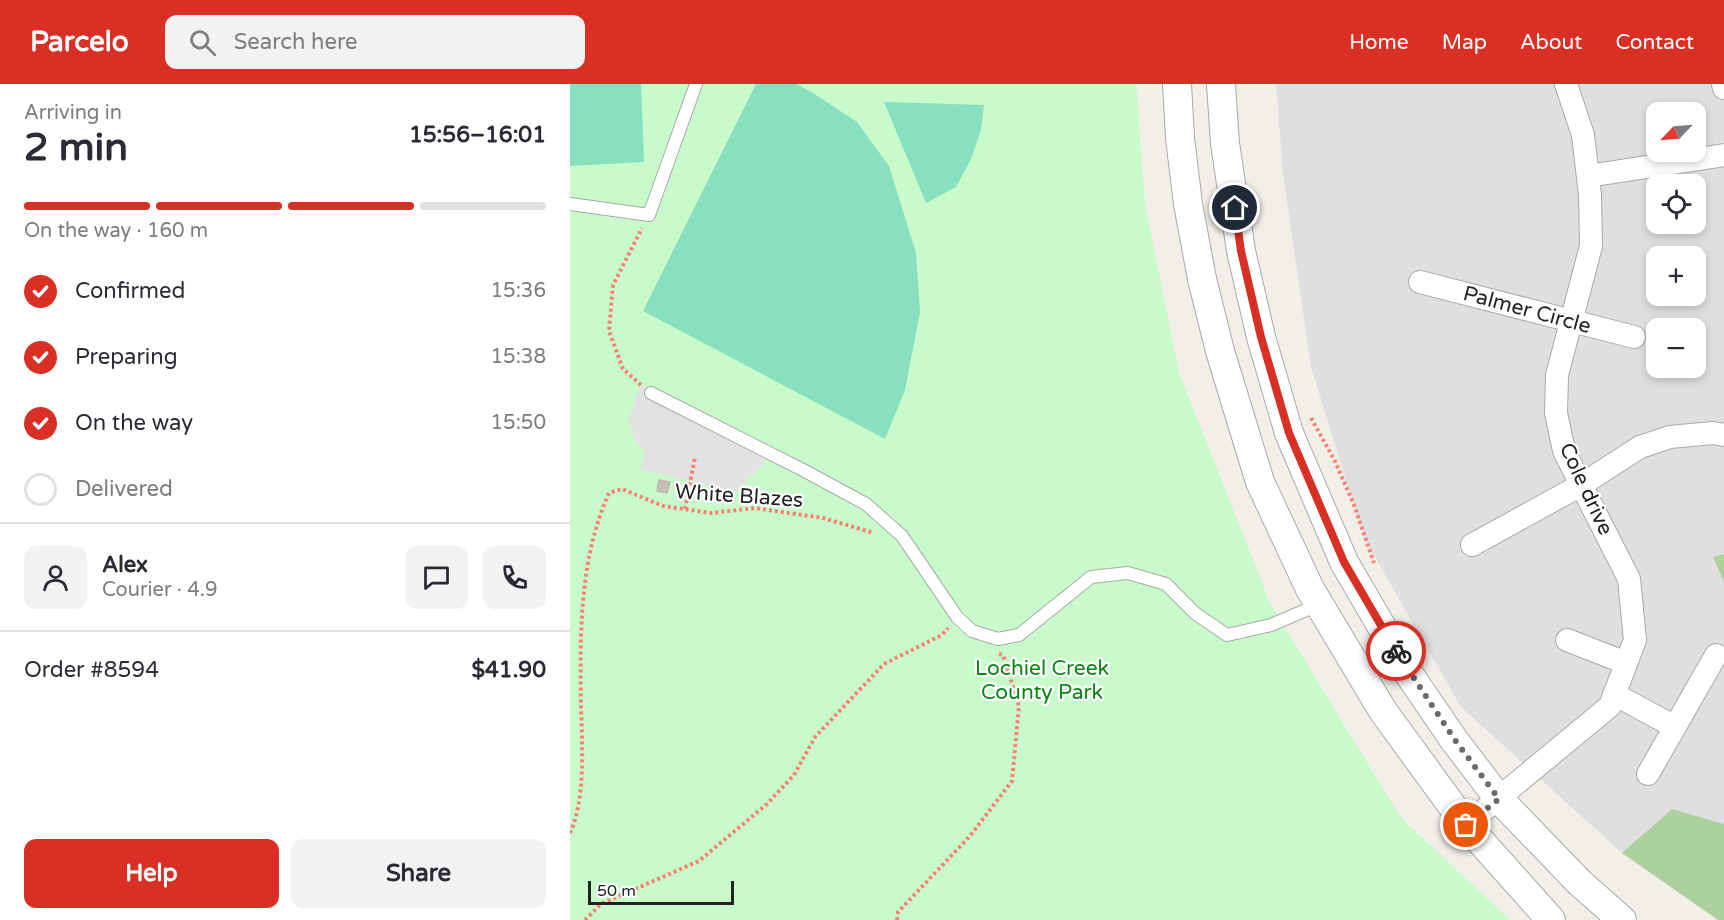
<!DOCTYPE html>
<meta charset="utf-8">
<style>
body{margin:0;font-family:"Varela Round",sans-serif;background:#f2f2f3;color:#2b2b33;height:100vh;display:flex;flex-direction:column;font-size:22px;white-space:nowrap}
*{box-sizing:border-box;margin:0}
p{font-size:20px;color:#7c7c81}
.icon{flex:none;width:33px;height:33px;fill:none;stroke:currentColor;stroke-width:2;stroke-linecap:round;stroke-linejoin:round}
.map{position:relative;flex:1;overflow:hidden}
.sheet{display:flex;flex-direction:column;background:#fff;width:570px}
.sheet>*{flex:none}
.needle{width:39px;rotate:245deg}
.buttons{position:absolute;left:1076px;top:18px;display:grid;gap:12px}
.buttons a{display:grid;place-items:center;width:60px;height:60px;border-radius:12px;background:#fff;box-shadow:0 3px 9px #0003;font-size:30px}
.scale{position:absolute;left:18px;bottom:15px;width:146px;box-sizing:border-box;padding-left:6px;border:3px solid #222;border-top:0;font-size:16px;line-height:21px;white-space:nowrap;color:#222;-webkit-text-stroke:4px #fff;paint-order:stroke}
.pin{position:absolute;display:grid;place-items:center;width:51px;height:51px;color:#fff;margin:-26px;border:3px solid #fff;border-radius:50%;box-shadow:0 2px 6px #0007}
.courier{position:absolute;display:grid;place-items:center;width:60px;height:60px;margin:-30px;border:4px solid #d93025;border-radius:50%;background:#fff;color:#222;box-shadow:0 2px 8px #0007}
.head em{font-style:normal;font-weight:700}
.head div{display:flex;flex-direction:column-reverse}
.head{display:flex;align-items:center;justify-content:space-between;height:102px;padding:0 24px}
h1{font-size:39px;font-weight:700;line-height:45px}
.bar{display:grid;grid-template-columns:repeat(4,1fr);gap:9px 6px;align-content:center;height:72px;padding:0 24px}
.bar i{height:8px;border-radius:4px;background:#e1e1e2}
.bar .on{background:#d93025}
.bar p{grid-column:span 4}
.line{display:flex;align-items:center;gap:15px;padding:0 24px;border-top:2px solid #e1e1e2}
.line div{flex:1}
.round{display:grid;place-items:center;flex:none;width:63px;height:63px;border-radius:12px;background:#f2f2f3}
ol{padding:0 24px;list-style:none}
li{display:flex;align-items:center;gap:18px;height:66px}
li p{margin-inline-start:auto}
li .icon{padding:6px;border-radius:50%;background:#d93025;color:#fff;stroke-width:4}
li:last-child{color:#7c7c81}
li i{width:33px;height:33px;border:3px solid #e1e1e2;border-radius:50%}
.action{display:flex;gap:12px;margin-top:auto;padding:12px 24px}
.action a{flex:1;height:69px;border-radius:12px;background:#d93025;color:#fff;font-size:24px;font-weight:700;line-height:69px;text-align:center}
.action a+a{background:#f2f2f3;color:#2b2b33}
header{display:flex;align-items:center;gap:36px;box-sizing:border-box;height:84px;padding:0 30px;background:#d93025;color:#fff}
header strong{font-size:28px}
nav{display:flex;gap:33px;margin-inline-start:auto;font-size:21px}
.search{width:420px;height:54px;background:#f2f2f3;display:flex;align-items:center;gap:15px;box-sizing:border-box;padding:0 21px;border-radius:12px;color:#7c7c81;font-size:22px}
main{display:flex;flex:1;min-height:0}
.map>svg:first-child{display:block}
.residential{fill:#e0dfdf;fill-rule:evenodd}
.forest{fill:#add19e}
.park{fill:#c8facc}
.pitch{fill:#88e0be}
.parking{fill:#e2e2e2}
.building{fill:#c7bfb8;stroke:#c4b6ab;stroke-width:1.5}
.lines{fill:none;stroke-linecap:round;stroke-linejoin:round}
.service-casing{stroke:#a9a9a9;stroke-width:14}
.minor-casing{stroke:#a9a9a9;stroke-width:24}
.tertiary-casing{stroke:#a9a9a9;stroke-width:30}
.path{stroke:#fa8072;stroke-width:4;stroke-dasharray:3 3;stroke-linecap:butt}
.service{stroke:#fff;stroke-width:12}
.minor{stroke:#fff;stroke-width:22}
.tertiary{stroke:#fff;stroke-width:28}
.done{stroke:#6b6a68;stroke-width:6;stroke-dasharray:0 10.8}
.route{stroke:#d93025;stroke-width:8}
.labels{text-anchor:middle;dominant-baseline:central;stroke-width:4.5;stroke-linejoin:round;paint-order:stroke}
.street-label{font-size:21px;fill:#222;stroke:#fff}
.park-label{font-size:21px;fill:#0c8416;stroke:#fff}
</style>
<header>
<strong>Parcelo</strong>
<div class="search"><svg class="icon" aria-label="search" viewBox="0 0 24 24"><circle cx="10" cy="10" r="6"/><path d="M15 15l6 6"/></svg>Search here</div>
<nav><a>Home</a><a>Map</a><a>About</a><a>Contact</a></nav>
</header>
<main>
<section class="sheet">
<div class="head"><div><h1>2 min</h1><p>Arriving in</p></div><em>15:56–16:01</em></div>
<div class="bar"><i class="on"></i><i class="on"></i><i class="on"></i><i></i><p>On the way · 160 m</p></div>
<ol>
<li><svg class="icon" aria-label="check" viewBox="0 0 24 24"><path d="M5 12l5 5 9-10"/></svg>Confirmed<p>15:36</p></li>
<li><svg class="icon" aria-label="check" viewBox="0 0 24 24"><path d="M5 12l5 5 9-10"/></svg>Preparing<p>15:38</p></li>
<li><svg class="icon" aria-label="check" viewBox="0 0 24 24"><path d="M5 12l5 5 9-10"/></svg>On the way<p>15:50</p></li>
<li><i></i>Delivered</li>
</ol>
<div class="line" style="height:108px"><a class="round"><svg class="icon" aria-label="person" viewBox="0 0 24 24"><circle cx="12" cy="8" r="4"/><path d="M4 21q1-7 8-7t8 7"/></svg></a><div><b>Alex</b><p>Courier · 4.9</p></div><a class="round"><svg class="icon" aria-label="chat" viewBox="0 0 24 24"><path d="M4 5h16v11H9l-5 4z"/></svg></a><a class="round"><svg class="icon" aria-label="phone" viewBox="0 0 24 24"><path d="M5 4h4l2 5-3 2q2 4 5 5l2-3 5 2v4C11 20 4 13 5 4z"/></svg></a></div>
<div class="line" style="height:78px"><div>Order #8594</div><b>$41.90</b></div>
<div class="action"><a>Help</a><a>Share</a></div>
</section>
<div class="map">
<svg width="1154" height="836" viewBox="0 0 1154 836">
<rect width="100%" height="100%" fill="#f2efe9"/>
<path class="residential" d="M706,0H1154V470L1143,473L1154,498V740L1102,725L1052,769L891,623L794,454L741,283L713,90ZM1086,28H1125V68H1086ZM1086,100H1125V140H1086ZM1086,172H1125V212H1086ZM1086,244H1125V284H1086Z"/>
<path class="forest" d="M1154,470V498L1143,473Z
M1102,725L1154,740V836H1148L1052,769Z"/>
<path class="park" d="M0,0H566L575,120L609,288L700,519L831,734L940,836H0Z"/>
<path class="pitch" d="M0,0H71L74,78L0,82Z
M186,0H226L243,9L287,38L319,82L346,169L350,228L335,306L315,355L73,227Z
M314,18L414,21L411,46L401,75L386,103L356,119Z"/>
<path class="parking" d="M71,301L81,309L204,371L165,408L70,385L75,368L64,355L58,334Z"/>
<path class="building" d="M89,396L100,398L97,409L87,407Z"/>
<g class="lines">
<g class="service-casing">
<path id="service" d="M0,120L79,131L126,0
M81,309L233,386L296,420L332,452L387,533L402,547L428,555L449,551L521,493L558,489L596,500L626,530L657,551L701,541L750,520"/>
</g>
<g class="minor-casing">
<path id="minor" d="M1153,0L1154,4
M1018,92L1154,71
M850,198L1064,253
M902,461L1011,401L1070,363L1100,353L1143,349L1154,351
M997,556L1056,579
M1044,610L1105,643
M1078,690L1146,571
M896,741L1040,622L1065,556L1059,495L994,367L986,329L987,291L1021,162L1020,111L1013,51L996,0"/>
</g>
<g class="tertiary-casing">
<path id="tertiary" d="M607,0L610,54L618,120L632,195L650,267L690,398L740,505L813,627L896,741L981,836
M651,0L655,59L671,167L691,253L719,349L774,478L841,593L884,656L929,715L1010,799L1052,836"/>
</g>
<path class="path" d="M71,301L53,285L39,247L43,201L72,144
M741,334L765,377L784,421L804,479
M115,425L125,373
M0,749C16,715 12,659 11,622C10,550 9,476 39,409L52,405L93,422L141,429L185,424L253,434L304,449
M15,836L31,820L129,777L197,720L224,691L245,653L314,580L372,551L378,544
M327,836L328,828L400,752L442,697L449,622L433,571L429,570"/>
<use href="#service" class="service"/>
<use href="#minor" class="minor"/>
<use href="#tertiary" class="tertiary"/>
</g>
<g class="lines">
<path class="done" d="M826,567L885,656L929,715L896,741"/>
<path class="route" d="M665,124L671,167L691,253L719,349L774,478L826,567"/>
</g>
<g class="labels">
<g class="street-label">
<text transform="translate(957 226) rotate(15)">Palmer Circle</text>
<text transform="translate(1016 405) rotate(65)">Cole drive</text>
<text transform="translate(169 412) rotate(4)">White Blazes</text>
</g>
<g class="park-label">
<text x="472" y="584">Lochiel Creek<tspan x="472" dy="24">County Park</tspan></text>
</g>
</g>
</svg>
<div class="buttons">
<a><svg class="needle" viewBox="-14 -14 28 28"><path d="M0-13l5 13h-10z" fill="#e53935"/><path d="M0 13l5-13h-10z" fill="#7c7c81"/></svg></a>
<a><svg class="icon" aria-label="locate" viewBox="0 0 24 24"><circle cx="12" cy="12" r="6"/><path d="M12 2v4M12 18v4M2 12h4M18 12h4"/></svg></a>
<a>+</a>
<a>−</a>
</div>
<div class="scale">50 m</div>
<div class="pin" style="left:896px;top:741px;background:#ea580c"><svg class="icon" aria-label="bag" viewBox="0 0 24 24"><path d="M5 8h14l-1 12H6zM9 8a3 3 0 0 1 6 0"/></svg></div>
<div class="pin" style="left:665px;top:124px;background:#1f2937"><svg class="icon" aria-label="home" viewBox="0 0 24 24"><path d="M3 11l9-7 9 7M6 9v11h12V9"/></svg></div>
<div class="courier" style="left:826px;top:567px"><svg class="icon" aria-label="bike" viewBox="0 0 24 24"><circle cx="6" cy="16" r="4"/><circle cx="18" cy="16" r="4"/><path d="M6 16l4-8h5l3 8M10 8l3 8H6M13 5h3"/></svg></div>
</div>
</main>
